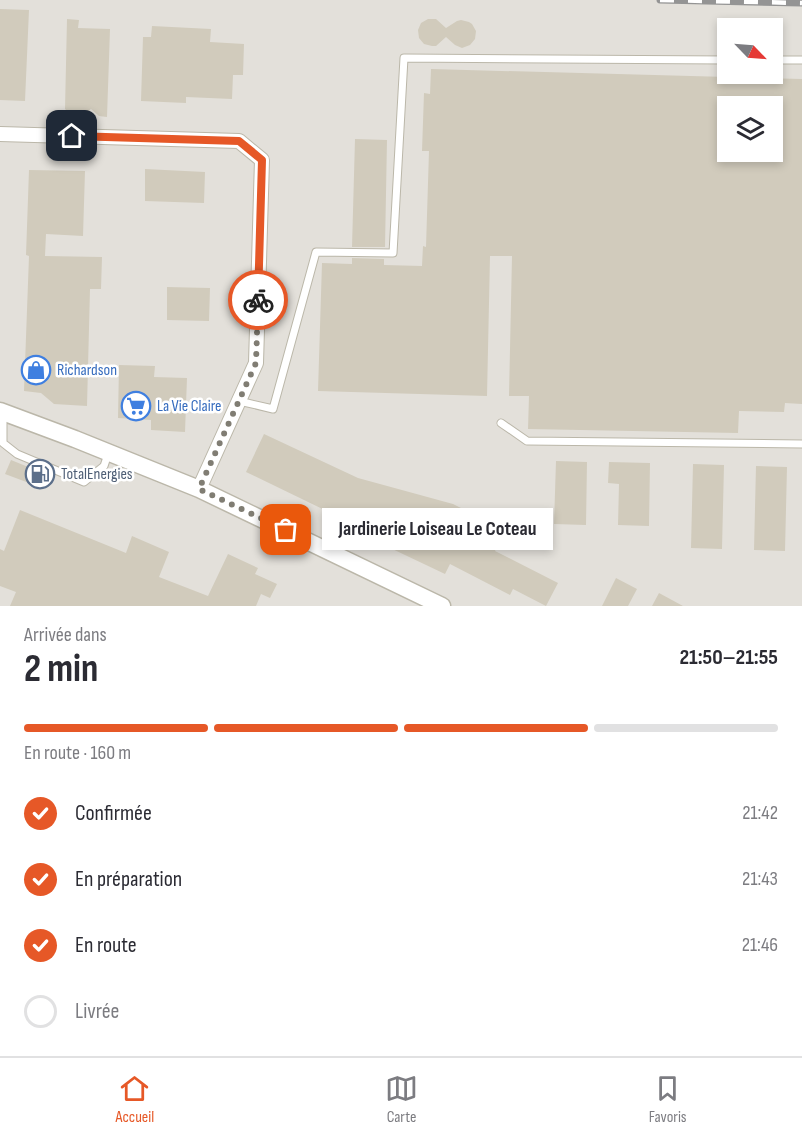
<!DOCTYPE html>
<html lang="fr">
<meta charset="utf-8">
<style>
body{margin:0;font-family:"Sofia Sans Condensed",sans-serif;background:#f7f7f7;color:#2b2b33;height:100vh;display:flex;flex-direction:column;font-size:22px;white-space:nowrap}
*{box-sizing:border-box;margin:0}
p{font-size:20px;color:#7c7c81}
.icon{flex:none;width:33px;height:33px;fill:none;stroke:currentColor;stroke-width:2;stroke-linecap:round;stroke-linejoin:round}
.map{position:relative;height:606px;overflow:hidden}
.side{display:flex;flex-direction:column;background:#fff;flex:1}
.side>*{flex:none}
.needle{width:39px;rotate:115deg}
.controls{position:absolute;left:717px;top:18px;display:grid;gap:12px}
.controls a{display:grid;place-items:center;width:66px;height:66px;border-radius:0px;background:#fff;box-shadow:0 3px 9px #0003;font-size:30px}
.pin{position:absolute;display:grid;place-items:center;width:51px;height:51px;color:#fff;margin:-26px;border-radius:12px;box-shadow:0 3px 9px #0006}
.courier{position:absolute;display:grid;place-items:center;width:60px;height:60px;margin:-30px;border:4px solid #e65827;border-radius:50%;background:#fff;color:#222;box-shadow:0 2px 8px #0007}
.bubble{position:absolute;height:42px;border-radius:0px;background:#fff;box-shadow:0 3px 9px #0003;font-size:20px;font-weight:700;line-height:42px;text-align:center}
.head em{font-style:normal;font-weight:700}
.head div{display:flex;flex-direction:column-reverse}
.head{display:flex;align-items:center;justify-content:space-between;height:102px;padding:0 24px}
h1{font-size:39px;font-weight:700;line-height:45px}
.bar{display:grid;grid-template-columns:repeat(4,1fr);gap:9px 6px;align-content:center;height:72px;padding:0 24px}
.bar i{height:8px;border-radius:4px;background:#e1e1e2}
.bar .on{background:#e65827}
.bar p{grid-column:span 4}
ol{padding:0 24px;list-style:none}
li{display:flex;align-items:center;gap:18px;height:66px}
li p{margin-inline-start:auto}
li .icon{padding:6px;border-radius:50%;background:#e65827;color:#fff;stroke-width:4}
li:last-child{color:#7c7c81}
li i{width:33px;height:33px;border:3px solid #e1e1e2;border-radius:50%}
.dock{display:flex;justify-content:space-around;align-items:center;height:84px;border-top:2px solid #e1e1e2;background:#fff;font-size:16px;color:#7c7c81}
.dock a{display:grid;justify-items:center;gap:3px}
.dock .on{color:#e65827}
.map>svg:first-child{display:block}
.industrial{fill:#e3e0da;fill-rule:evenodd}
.building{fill:#d1cbbc;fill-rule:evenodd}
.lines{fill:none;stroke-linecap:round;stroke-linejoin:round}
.service-casing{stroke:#bbb7a9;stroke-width:9}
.minor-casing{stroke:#bbb7a9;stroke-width:16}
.tertiary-casing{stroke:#bbb7a9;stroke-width:19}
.service{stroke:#fff;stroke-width:7}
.minor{stroke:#fff;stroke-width:14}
.tertiary{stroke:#fff;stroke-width:16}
.rail-casing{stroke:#949494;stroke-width:7}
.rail{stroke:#fff;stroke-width:4.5;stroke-dasharray:14;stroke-linecap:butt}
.done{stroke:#807d73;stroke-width:6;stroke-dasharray:0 10.8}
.route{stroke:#e65827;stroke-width:8}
.labels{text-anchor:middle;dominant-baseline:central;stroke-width:5;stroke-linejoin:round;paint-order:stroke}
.shop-label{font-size:16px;fill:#366cbe;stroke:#fff;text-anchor:start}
.service-label{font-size:16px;fill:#4e5e75;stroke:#fff;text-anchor:start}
</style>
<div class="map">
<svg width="802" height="606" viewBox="0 0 802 606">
<rect width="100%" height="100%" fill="#f1efe5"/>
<path class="industrial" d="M0,0H802V606H0ZM728,28H772V74H728ZM728,106H772V152H728Z"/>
<path class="building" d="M0,9L29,10L25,101L0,100Z
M67,19L79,20L78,28L110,29L107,117L99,116L91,109L85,114L69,113L65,109Z
M428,19H436L446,28L457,21L461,20L469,22L472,24L476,31L475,39L470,45L462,48L455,45L446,37L436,46H432L424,44L419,38L418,30L421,23Z
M152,26L211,29L210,42L244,44L243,75H233L232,99L186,97V103L141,101L143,37H151Z
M431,69L802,79V404L785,403L784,412L739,411L738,433L528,429L529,396H509L512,256H490L487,396L318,391L322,263L352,264V258L384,259V265L422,266L423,246L426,247L429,151H422L424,93L430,94ZM728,106H772V152H728Z
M355,139L387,140L385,247H352Z
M145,169L205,172L204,203L145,201Z
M29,170L85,171L83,236L46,234L45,256L102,257L101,289H90L87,406L54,404L41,393L24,391L29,256L26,255Z
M167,287L210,288L209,321L167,320Z
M119,365L155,366L154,377L187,378L185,432L151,430V420L118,418Z
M264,434L358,478L453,504L505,530L495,551L558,583L546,606L513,589L510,595L450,564L445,574L386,546L388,543L336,520L337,516L246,472Z
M11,460L43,473L37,486L5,474Z
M556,461L587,462L586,525L554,524Z
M609,462L650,463L649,526L618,525L619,484L608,483Z
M693,464L724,465L722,549L691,548Z
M756,466L787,467L785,551L754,550Z
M20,510L126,553L132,536L169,552L159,577L208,596L228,554L258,568L255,574L277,584L270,598L261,594L256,606H10L16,592L0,586V549L4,551Z
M616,578L637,589L628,606H602Z
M659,593L683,606H652Z"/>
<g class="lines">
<g class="service-casing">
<path id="service" d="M772,60H802
M239,401L273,409L316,252L393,253L404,58L728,60
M3,412V443L17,454L84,482L104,466L108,454
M501,423L527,441L802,444"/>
</g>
<g class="minor-casing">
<path id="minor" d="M0,134L239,141L262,160L256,363L199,489"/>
</g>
<g class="tertiary-casing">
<path id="tertiary" d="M0,411L75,439L199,489L442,606"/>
</g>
<use href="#service" class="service"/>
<use href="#minor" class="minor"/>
<use href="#tertiary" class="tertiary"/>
<g class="rail-casing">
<path id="rail" d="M660,0L802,3"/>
</g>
<use href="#rail" class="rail"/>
</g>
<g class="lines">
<path class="done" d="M258,300L256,363L199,489L286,530"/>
<path class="route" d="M72,136L239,141L262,160L258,300"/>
</g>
<defs>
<g id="shop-ring" transform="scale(1.5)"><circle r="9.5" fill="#fff" stroke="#3f7fe0" stroke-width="1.5"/><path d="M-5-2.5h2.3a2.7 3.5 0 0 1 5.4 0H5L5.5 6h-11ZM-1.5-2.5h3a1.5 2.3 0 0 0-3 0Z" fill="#3f7fe0"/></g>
<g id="supermarket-ring" transform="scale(1.5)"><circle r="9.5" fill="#fff" stroke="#3f7fe0" stroke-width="1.5"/><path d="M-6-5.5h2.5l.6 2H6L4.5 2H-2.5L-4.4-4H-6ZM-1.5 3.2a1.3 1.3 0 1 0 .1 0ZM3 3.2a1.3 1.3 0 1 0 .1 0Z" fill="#3f7fe0"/></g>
<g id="fuel-ring" transform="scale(1.5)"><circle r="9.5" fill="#fff" stroke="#5c6f8a" stroke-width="1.5"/><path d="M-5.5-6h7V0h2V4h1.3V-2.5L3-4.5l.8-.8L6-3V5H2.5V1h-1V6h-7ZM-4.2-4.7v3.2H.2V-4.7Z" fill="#5c6f8a"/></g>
</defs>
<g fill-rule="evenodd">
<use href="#shop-ring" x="36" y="370"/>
<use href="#supermarket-ring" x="136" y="406"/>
<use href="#fuel-ring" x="40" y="474"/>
</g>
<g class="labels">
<g class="shop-label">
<text x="57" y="370">Richardson</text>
<text x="157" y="406">La Vie Claire</text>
</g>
<g class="service-label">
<text x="61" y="474">TotalEnergies</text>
</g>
</g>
</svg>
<div class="controls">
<a><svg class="needle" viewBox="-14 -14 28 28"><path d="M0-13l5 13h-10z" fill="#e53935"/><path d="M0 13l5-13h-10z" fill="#7c7c81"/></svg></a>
<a><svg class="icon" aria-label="layers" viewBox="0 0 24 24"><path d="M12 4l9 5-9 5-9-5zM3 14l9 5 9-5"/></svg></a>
</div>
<div class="pin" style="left:286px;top:530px;background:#ea580c"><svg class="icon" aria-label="bag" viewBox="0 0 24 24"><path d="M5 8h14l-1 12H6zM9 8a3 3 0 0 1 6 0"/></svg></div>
<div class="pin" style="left:72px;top:136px;background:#1f2937"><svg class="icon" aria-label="home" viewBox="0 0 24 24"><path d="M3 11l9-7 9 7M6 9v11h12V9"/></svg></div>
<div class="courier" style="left:258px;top:300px"><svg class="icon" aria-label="bike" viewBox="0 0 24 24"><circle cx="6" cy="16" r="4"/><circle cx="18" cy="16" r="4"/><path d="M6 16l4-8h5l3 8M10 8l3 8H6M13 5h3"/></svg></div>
<div class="bubble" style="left:322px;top:508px;width:231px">Jardinerie Loiseau Le Coteau</div>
</div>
<section class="side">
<div class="head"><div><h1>2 min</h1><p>Arrivée dans</p></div><em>21:50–21:55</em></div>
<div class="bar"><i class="on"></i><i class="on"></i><i class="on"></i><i></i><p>En route · 160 m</p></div>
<ol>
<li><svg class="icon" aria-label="check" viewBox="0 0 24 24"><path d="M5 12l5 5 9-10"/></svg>Confirmée<p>21:42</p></li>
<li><svg class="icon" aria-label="check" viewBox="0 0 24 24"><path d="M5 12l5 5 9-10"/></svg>En préparation<p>21:43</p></li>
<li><svg class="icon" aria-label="check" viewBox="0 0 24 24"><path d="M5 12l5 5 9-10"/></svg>En route<p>21:46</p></li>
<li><i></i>Livrée</li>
</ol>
</section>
<nav class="dock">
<a class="on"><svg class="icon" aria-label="home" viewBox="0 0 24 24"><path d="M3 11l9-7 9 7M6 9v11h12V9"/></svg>Accueil</a>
<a><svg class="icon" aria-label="map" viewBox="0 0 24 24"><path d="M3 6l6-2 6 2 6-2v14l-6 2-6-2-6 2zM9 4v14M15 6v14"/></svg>Carte</a>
<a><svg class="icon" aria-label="saved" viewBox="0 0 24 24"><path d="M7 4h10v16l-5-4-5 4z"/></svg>Favoris</a>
</nav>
